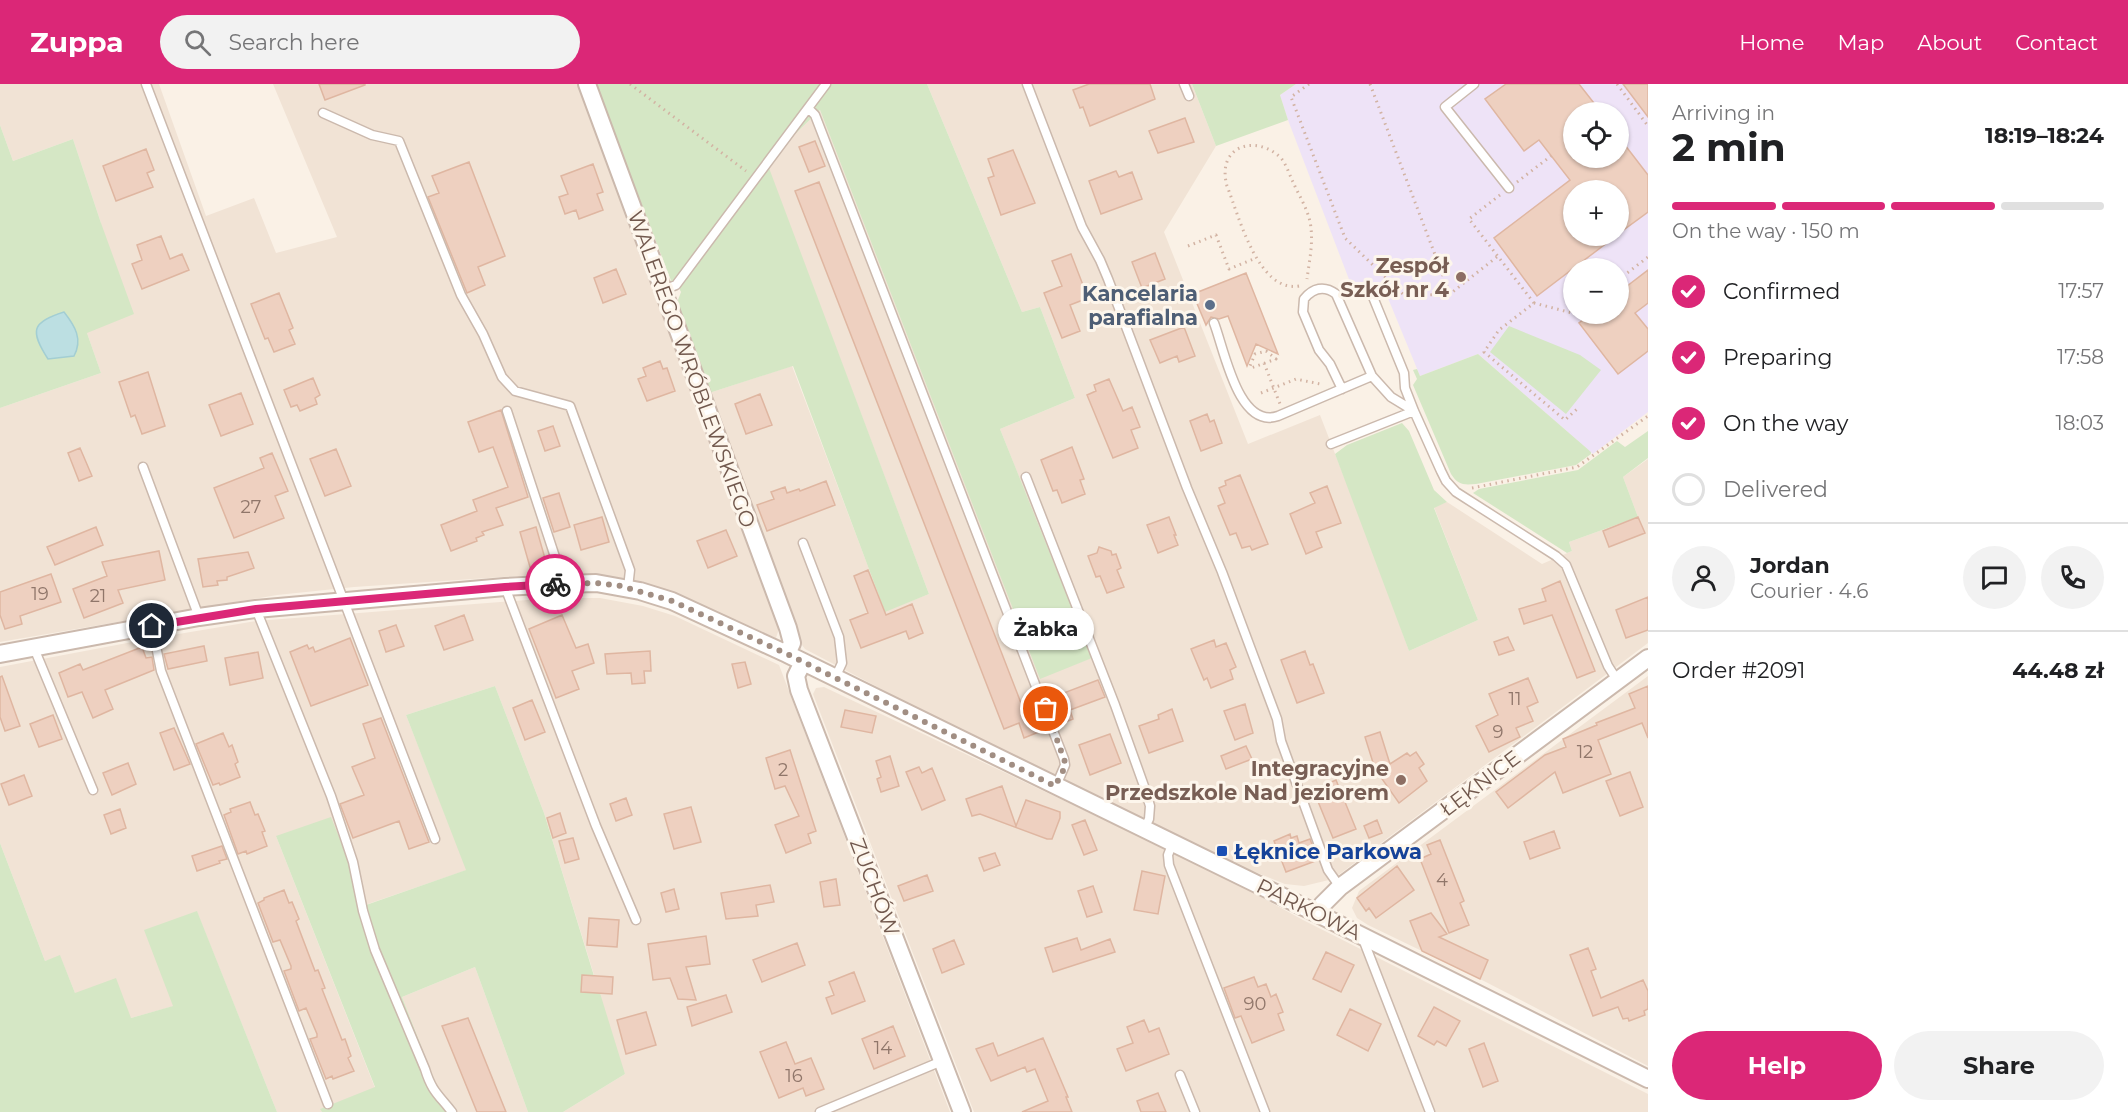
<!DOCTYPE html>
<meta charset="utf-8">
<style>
body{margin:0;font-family:Montserrat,sans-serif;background:#f2f2f2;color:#202124;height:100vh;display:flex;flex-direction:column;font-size:22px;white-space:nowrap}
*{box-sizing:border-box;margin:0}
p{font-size:20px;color:#757577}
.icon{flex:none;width:33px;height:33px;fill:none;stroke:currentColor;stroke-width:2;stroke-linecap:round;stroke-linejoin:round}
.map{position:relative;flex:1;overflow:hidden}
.details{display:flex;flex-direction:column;background:#fff;width:480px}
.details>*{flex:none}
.buttons{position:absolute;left:1563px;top:18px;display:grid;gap:12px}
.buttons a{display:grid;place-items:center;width:66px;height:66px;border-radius:50%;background:#fff;box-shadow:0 2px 4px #0004;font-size:30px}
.pin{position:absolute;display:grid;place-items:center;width:51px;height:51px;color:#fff;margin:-26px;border:3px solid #fff;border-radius:50%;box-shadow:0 2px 6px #0007}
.courier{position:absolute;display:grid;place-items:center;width:60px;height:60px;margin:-30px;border:4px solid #db2777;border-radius:50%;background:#fff;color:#222;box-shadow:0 2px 8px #0007}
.bubble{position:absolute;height:42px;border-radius:21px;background:#fff;box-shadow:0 2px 4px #0004;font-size:20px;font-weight:700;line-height:42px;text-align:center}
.summary em{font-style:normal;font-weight:700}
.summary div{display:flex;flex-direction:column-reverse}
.summary{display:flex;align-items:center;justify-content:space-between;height:102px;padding:0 24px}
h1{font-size:39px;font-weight:700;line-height:45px}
.bar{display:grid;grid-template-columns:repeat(4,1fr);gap:9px 6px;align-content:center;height:72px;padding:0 24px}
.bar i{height:8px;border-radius:4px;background:#e0e0e0}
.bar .current{background:#db2777}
.bar p{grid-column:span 4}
.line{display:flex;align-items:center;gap:15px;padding:0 24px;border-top:2px solid #e0e0e0}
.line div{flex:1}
.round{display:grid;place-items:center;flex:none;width:63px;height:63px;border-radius:32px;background:#f2f2f2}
ol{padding:0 24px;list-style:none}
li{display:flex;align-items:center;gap:18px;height:66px}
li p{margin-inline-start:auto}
li .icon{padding:6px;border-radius:50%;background:#db2777;color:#fff;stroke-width:4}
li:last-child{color:#757577}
li i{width:33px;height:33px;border:3px solid #e0e0e0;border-radius:50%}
.button{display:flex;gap:12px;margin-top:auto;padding:12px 24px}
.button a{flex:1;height:69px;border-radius:36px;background:#db2777;color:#fff;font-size:24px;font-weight:700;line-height:69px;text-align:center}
.button a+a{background:#f2f2f2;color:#202124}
header{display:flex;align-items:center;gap:36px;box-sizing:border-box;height:84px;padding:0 30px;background:#db2777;color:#fff}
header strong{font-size:28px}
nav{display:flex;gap:33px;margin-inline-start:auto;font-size:21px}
.search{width:420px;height:54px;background:#f2f2f2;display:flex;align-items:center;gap:15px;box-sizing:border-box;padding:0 21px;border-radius:33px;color:#757577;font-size:22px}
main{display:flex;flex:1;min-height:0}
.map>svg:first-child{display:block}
.residential{fill:#f1e3d5}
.education{fill:#eee3f7;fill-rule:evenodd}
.green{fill:#d5e7c5}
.water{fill:#bcdfe2;stroke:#a3ced3;stroke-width:1.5}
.building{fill:#eed0c0;stroke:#dfb6a1;stroke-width:1.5}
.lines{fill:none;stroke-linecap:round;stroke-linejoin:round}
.service-casing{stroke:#cbb9ad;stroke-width:11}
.minor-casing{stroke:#cbb9ad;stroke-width:20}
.path{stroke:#d2b3a3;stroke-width:3;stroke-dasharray:1.5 4.5;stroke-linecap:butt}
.service{stroke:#fff;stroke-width:8}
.minor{stroke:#fff;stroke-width:16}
.done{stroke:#a18e83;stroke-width:6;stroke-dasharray:0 10.8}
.route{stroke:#db2777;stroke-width:8}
.education-dot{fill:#8d6e63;stroke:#fdf6ec;stroke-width:2}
.service-dot{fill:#5c6f8a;stroke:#fdf6ec;stroke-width:2}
.transit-dot{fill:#1a4fb4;stroke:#fdf6ec;stroke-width:2}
.labels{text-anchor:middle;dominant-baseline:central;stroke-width:6;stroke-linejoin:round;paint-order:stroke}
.number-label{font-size:18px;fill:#90766a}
.education-label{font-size:21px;font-weight:bold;fill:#785e54;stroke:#fdf6ec;text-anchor:end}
.service-label{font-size:21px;font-weight:bold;fill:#4e5e75;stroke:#fdf6ec;text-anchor:end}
.street-label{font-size:21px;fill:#71584d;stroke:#fdf6ec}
.transit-label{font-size:21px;font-weight:bold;fill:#164399;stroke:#fdf6ec;text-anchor:start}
</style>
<header>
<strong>Zuppa</strong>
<div class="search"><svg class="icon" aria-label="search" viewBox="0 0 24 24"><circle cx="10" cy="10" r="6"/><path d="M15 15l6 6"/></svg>Search here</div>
<nav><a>Home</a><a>Map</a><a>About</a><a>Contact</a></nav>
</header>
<main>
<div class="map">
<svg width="1648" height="1028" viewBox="0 0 1648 1028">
<rect width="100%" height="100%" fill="#faf1e6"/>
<path class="residential" d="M0,0H159L206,132L254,114L276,169L337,153L273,0H580L780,542L776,554L682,513L642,499L613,493L562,489L354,503L277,511L0,558V324L101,289L87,249L101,139L73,55L13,77L0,41Z
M927,0H1192L1216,62L1164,148L1248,360L1320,331L1384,496L1409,567L1478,536L1434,423L1447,418L1542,480L1572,467L1569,458L1638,433L1623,393L1648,375V559L1333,795L1304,802L1285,800L1235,780L927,629L805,565L799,557L706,310L792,282L885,527L929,510L768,84L790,55L820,26L1040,594L1091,574L1000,345L1075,314L1040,223L1022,228Z
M553,514H600L643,522L675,532L779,581L950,1028H563L625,990L581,908L582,891H594L544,729L495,602L406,631L467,786L365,821L276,752L375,1004L321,1025L322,1028H277L197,828L174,922L131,934L75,909L60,872L45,877L0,759V583L143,556L256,537Z
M1648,592V982L1480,895L1368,841L1357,834L1352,824L1359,807Z
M824,603L1219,790L1303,836L1648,1010V1028H974L813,610L816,604Z
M475,883L528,1028H447L402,913Z"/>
<path class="education" d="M1296,0H1648V328L1593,370L1478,270L1420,292L1383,202L1355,211L1288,36L1280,11ZM1574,28H1618V74H1574ZM1574,106H1618V152H1574ZM1574,184H1618V230H1574Z"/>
<path class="green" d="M595,0H927L1022,228L1040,223L1075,314L1000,345L1092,574L1040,595L820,26L790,55L769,84L929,510L885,528L793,282L706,310L675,224L681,208L675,196L672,199Z
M1192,0H1296L1280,11L1288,36L1216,62Z
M0,41L13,77L73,55L101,139L134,230L87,249L101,289L0,324Z
M1509,242L1580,271L1601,286L1566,330L1490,268Z
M1478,270L1591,368V370L1576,381L1476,400C1463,401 1458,401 1451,390L1413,301L1417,295L1413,286L1417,285L1420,292Z
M1402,339L1409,347L1434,406L1447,418L1434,424L1478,536L1409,567L1335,370L1347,361Z
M1648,347V374L1623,393L1638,433L1569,458L1572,467L1567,469L1473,409L1479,405L1578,386L1617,357L1625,363Z
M495,602L544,729L594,892L582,891L581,908L600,909L625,990L563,1028H528L475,883L402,913L447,1028H322L320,1025L375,1003L276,752L331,733L366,821L466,786L406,631Z
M0,759L45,877L60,871L75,909L116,894L131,934L173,922L144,846L197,827L277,1028H0Z"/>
<path class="water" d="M64,228C75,242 83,255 74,272L48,275C30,247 31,238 64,228Z"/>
<path class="building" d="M319,0H365V1L325,16Z
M1089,0H1150L1155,15L1090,42L1083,23L1080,24L1073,6Z
M1506,0H1579L1601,28H1574V74H1618V52L1648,91V128L1618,150V106H1574V152H1616L1537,212L1494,154L1570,96L1539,56L1524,67L1485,15Z
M1623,0H1648V33Z
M1185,34L1194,58L1158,69L1149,47Z
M815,57L825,82L809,88L799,63Z
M146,65L154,86L147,89L153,103L116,117L103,82Z
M1013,66L1035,119L1001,131L988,94L994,92L988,75Z
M469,78L505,172L478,183L485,201L467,209L428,113L439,109L432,92Z
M593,80L603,108L597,110L603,126L579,135L576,126L565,130L559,113L568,110L561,92Z
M1116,87L1119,93L1132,88L1142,115L1101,130L1089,97Z
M819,98L1021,619L1028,617L1030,620L1035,618L1046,645L1024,654L1019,639L1004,645L795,107Z
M161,152L170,175L182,170L189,186L142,205L132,180L142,176L137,161Z
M1155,169L1165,195L1142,204L1132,178Z
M1071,170L1088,214L1070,221L1080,247L1062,254L1044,209L1062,202L1052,177Z
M616,185L626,210L603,219L594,194Z
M1648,186V219L1635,229L1648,245V267L1618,290L1579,239L1591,230H1618V209Z
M1246,189L1278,270L1256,260L1247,282L1228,232L1219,235L1211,233L1206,241L1193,210Z
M279,209L293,244L289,246L295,260L274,268L268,254L265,255L251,220Z
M1184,243L1195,272L1179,278L1177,272L1160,279L1150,256Z
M660,277L663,285L667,284L675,307L647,317L638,295L646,292L643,284Z
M148,288L165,342L142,350L135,331L131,333L119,298Z
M313,294L320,311L315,314L317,320L300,327L297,321L291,323L284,306Z
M1109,295L1123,327L1132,323L1140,343L1131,346L1138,364L1113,374L1087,311L1096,307L1094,301Z
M241,309L253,340L221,352L209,321Z
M760,310L772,341L746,350L735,320Z
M501,326L528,413L496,424L503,441L482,448L484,451L476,454L477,457L451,467L441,441L477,427L473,416L508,403L493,363L479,368L468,338Z
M1207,330L1210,338L1214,336L1222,359L1201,367L1190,337Z
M553,342L560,362L545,367L538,347Z
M1072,363L1084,395L1080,396L1085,410L1062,419L1057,406L1053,407L1041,376Z
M80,364L92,392L79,397L68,369Z
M336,365L351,402L325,412L310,375Z
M272,369L288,407L275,412L284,434L234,454L214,404L264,384L260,374Z
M1240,391L1268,460L1252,466L1250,462L1242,464L1236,449L1230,451L1218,422L1225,419L1219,404L1226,401L1225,397Z
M826,397L835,421L767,447L757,421L774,415L771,408L785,403L787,409L799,405L800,407Z
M1327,402L1341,439L1316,448L1322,463L1306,470L1290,430L1315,419L1310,409Z
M559,409L570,443L554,448L543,414Z
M602,433L609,458L581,466L574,441Z
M1169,433L1176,451H1174L1178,461L1158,469L1147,441Z
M1638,433L1645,449L1609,463L1603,447Z
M96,443L103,461L55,481L47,463Z
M536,443L546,478L530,483L520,448Z
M726,446L737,472L708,484L697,457Z
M1099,463L1111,467L1112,471L1116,470L1121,484L1117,486L1124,503L1107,509L1100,492L1096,493L1088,472L1097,469Z
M159,467L165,496L118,506L123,519L84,534L73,505L107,492L102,478Z
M248,468L254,484L227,493V496L217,497L218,501L203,503L198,475Z
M868,486L886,531L912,520L923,549L909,555L906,547L861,564L850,536L868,529L854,492Z
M51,490L61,518L20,532L22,540L5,545L0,531V508Z
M1560,497L1595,587L1577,594L1552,531L1524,540L1519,525L1546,517L1542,505Z
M1648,513V546L1626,554L1616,526Z
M464,531L473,556L444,566L435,542Z
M562,531L576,564L588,560L594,579L572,587L579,605L556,614L529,545Z
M396,541L404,562L386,568L379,547Z
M1508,553L1514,566L1499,571L1494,558Z
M350,554L368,601L311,622L290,568L307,561L309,565L313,563L315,568Z
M1214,556L1216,563L1226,559L1236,583L1230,586L1233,595L1211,604L1207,594L1204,596L1191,565Z
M204,562L207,577L168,585L164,570Z
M142,563L146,574L152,573L154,586L105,606L113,625L93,634L82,608L68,613L59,589L80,580L83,586Z
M650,567L651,587H644L645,599L632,600L631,589L607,590L605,570Z
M1305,567L1310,581L1313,580L1324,609L1297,619L1281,576Z
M258,568L263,594L230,601L225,574Z
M745,578L751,600L738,604L732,580Z
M2,592L20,642L5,647L0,633V593Z
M1528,594L1538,618L1527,623L1533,637L1516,644L1520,653L1489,668L1476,642L1498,631L1489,610Z
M1098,596L1105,613L1070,626L1073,635L1058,641L1047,614L1063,608L1064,609Z
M1648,602V654L1642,639L1598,656L1611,690L1563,709L1555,688L1508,724L1496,708L1545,671L1566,663L1563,655L1597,641L1596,639L1635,624L1629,610Z
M532,616L545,648L525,656L513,624Z
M1245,620L1253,649L1235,656L1224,627Z
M1172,625L1183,657L1149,669L1139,642L1159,635L1158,631Z
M845,626L876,632L872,649L841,643Z
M53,631L62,655L39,663L30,640Z
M381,634L429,758L409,765L399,737L353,754L340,720L364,711L352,683L375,674L363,640Z
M174,644L190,680L174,686L160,649Z
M1380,648L1390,680L1407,669L1410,672L1416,668L1424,680L1419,684L1427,697L1399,719L1375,685L1365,653Z
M223,649L229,663L232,661L238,678L235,680L240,693L220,701L219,699L213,701L196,660Z
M1110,650L1121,679L1090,691L1079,661Z
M1246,662L1252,675L1226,685L1221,672Z
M790,666L816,747L808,750L811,759L786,769L775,741L799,732L785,702L775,705L766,674Z
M890,672L899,702L881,708L877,695L881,693L876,677Z
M128,679L136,700L112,711L103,689Z
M919,683L922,689L932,684L945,716L922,726L906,688Z
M1630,688L1643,723L1620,732L1606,697Z
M24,691L32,712L9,721L1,700Z
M1336,696L1356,745L1333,754L1317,715L1323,712L1320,703Z
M1002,702L1016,742L1026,716L1060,728V734L1052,755H1047L980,730L972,732L966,715Z
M626,714L632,731L616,737L610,720Z
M250,718L255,731L258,730L265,747L262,748L267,762L247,770L246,767L238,770L224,731L231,728L230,725Z
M691,723L701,758L674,765L664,730Z
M120,725L126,744L111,750L104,731Z
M560,729L566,749L553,754L547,734Z
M1085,736L1097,766L1084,771L1072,741Z
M1377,736L1382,749L1369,754L1364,742Z
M1554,747L1560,764L1530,775L1524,758Z
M1290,750L1291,754L1297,752L1299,759L1310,755L1318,776L1286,788L1274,757Z
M573,754L579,775L565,779L559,757Z
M1440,756L1464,817L1460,819L1469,841L1449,849L1420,775L1431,770L1427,761Z
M222,762L227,775L219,777L220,779L197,787L192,772Z
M995,769L1000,781L984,787L979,774Z
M1397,782L1414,806L1376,834L1369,824L1366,827L1357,814Z
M1142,787L1165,792L1158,830L1134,826Z
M927,791L933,807L904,817L898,802Z
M836,795L840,821L824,823L820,798Z
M770,801L774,818L756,821L758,832L726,835L721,809Z
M1093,802L1102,828L1087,833L1078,807Z
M674,805L679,825L666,828L661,809Z
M284,806L289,819L292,818L299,835L296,837L315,887L318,886L325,904L322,905L342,956L345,955L351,972L348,974L354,987L333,995L332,992L326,995L310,955L317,953V950L306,924L299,927L284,887L291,885V882L280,856L273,858L258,819L264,816V814Z
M1431,829L1447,850L1439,853L1488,876L1480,895L1422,867L1410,837Z
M589,834L619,836L617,863L587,861Z
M706,852L710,880L686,883L696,916L678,915L670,894L653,896L648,860Z
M1077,854L1081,866L1110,855L1115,868L1053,888L1045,864Z
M954,856L964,880L942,889L933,865Z
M797,859L805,881L762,898L753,876Z
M1588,864L1596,885L1591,887L1601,914L1643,896L1648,907V925L1644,927L1645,931L1629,937L1628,934L1623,935L1618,923L1593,932L1570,871Z
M1326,868L1354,881L1341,908L1313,895Z
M854,888L865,917L832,930L826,914L834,911L829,898Z
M582,891L613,893L612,910L581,908Z
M1254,893L1258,903L1266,900L1271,913L1276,910L1283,928L1278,930L1284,946L1252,959L1241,932L1235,934L1224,904Z
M726,911L732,928L692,942L687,923Z
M1434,923L1460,937L1446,962L1437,957L1434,961L1418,952Z
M1350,925L1381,940L1368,967L1337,951Z
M646,928L656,961L626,970L617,936Z
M468,934L491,991L506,1028H477L442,942Z
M1144,936L1149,948L1159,944L1169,970L1126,987L1117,965L1133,959L1127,943Z
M893,942L905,972L874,985L862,955Z
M1043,954L1068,1013H1066L1072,1028H1022L1048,1017L1035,985L1027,988L1025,983L991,997L976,965L993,959L998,972Z
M786,958L795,980L811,974L824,1005L806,1012L803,1004L779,1014L760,968Z
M1484,959L1498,997L1483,1003L1469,965Z
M1158,1009L1166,1028H1141L1137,1017Z"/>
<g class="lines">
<g class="service-casing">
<path id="service" d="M146,0L435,755
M1027,0L1082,143L1100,176L1108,195L1187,404L1222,488L1277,635L1281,657L1328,786L1340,803
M1184,0L1189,12
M1474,0L1445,23L1509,104
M808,24L815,31L1064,675L1065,681L1056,702
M323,29L372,51L399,57L461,211L483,250L502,293L515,307L570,322L630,486L628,504
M663,206L676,201L826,0
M1373,213L1404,289L1405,304L1414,327L1441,387L1446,397L1456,408L1556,472L1566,481L1608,582L1617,596
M1214,239C1224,264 1238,346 1278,332L1372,292L1391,313L1414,327
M1342,305L1330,280L1319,266L1303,228L1304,215C1313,204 1324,201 1336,210L1372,292
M507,327L559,485L562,500
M1331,360L1414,327
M143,383L199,533
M1026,393L1115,621L1144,702L1150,722L1149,735L1144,745
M803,459L839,553L842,579L835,594
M505,503L596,742L636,836
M256,525L331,712L353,778L363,827L375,866L425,985C432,1008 439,1011 452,1028
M152,542L161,587L328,1020
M34,564L93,706
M1173,758L1168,771L1169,781L1265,1028
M1363,855L1430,1028
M1180,991L1195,1028
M820,1028L942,977"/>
</g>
<g class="minor-casing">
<path id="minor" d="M587,0L788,544L792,559L787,570
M0,570L199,533L256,525L505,503L562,500L596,499L640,507L672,517L787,570L1318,830L1648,995
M803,578L796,592L799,606L962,1028
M1318,830L1322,821L1340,803L1648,574"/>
</g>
<path class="path" d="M630,0L746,87
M1309,0L1291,13L1345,154L1405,212L1450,210L1498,172
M1370,0L1450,210
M1617,0L1648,42
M1517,98L1551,72
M1500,111L1469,135L1534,219
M1188,162L1216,151L1229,185L1256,174
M1618,196L1648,173
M1299,202C1258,209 1239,132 1227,102C1216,62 1255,50 1280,73C1286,79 1289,90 1293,98C1299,112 1310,128 1311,145C1313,161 1309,179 1307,195
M1576,230L1534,219L1499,246L1484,268L1565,336L1577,325
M1266,267L1276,275L1251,284L1250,282L1255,270Z
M1264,279L1280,320
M1261,309L1296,295L1320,300
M1472,404L1577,383L1648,332"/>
<use href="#service" class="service"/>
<use href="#minor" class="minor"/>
</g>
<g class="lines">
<path class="done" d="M555,500L596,499L621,502L672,517L787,570L1055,702L1064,685L1065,678L1046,625"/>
<path class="route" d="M152,542L256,525L505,503L555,500"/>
</g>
<g class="education-dot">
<circle cx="1461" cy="193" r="6"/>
<circle cx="1401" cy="696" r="6"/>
</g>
<circle class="service-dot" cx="1210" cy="221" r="6"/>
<rect class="transit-dot" x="1216" y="761" width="12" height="12" rx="3"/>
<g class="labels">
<g class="number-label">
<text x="251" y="423">27</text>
<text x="40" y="510">19</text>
<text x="98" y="512">21</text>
<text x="1515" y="615">11</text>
<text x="1498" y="648">9</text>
<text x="1585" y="668">12</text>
<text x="783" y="686">2</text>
<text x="1442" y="796">4</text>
<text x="1255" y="920">90</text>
<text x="883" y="964">14</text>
<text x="794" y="992">16</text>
</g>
<g class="education-label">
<text x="1449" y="181">Zespół<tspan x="1449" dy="24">Szkół nr 4</tspan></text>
<text x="1389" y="684">Integracyjne<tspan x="1389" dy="24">Przedszkole Nad jeziorem</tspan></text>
</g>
<g class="service-label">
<text x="1198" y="209">Kancelaria<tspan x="1198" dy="24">parafialna</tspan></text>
</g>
<g class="street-label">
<text transform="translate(692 285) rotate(70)">WALEREGO WRÓBLEWSKIEGO</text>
<text transform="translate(1480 699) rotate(-37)">ŁĘKNICE</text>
<text transform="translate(875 803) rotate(69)">ZUCHÓW</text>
<text transform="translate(1309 825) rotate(26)">PARKOWA</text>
</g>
<g class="transit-label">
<text x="1234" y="767">Łęknice Parkowa</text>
</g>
</g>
</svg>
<div class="buttons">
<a><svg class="icon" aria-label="locate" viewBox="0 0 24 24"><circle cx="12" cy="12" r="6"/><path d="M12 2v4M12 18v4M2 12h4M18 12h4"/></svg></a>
<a>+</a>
<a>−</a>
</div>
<div class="pin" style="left:1046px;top:625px;background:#ea580c"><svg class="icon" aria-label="bag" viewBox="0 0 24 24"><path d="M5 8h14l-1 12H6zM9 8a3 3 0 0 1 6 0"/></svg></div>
<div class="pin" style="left:152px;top:542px;background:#1f2937"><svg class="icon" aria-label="home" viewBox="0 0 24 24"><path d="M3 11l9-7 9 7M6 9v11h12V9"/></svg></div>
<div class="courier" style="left:555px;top:500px"><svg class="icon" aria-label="bike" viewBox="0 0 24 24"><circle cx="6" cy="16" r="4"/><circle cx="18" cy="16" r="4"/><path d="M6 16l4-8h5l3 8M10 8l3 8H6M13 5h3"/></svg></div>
<div class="bubble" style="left:998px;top:524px;width:96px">Żabka</div>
</div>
<section class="details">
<div class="summary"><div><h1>2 min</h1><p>Arriving in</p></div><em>18:19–18:24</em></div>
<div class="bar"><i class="current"></i><i class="current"></i><i class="current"></i><i></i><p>On the way · 150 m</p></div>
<ol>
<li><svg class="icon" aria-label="check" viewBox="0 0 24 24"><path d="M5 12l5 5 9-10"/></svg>Confirmed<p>17:57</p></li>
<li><svg class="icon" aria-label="check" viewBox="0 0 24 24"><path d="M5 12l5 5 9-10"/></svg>Preparing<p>17:58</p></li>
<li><svg class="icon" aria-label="check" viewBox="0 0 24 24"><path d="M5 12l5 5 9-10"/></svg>On the way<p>18:03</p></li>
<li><i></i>Delivered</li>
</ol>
<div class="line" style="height:108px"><a class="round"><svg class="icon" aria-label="person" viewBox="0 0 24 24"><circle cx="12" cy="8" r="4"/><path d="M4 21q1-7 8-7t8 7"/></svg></a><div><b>Jordan</b><p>Courier · 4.6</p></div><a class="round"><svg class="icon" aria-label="chat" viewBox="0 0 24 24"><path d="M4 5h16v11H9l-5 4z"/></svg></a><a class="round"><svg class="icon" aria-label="phone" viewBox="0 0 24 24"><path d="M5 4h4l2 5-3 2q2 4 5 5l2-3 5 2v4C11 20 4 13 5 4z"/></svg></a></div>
<div class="line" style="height:78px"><div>Order #2091</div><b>44.48 zł</b></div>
<div class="button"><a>Help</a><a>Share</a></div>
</section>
</main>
